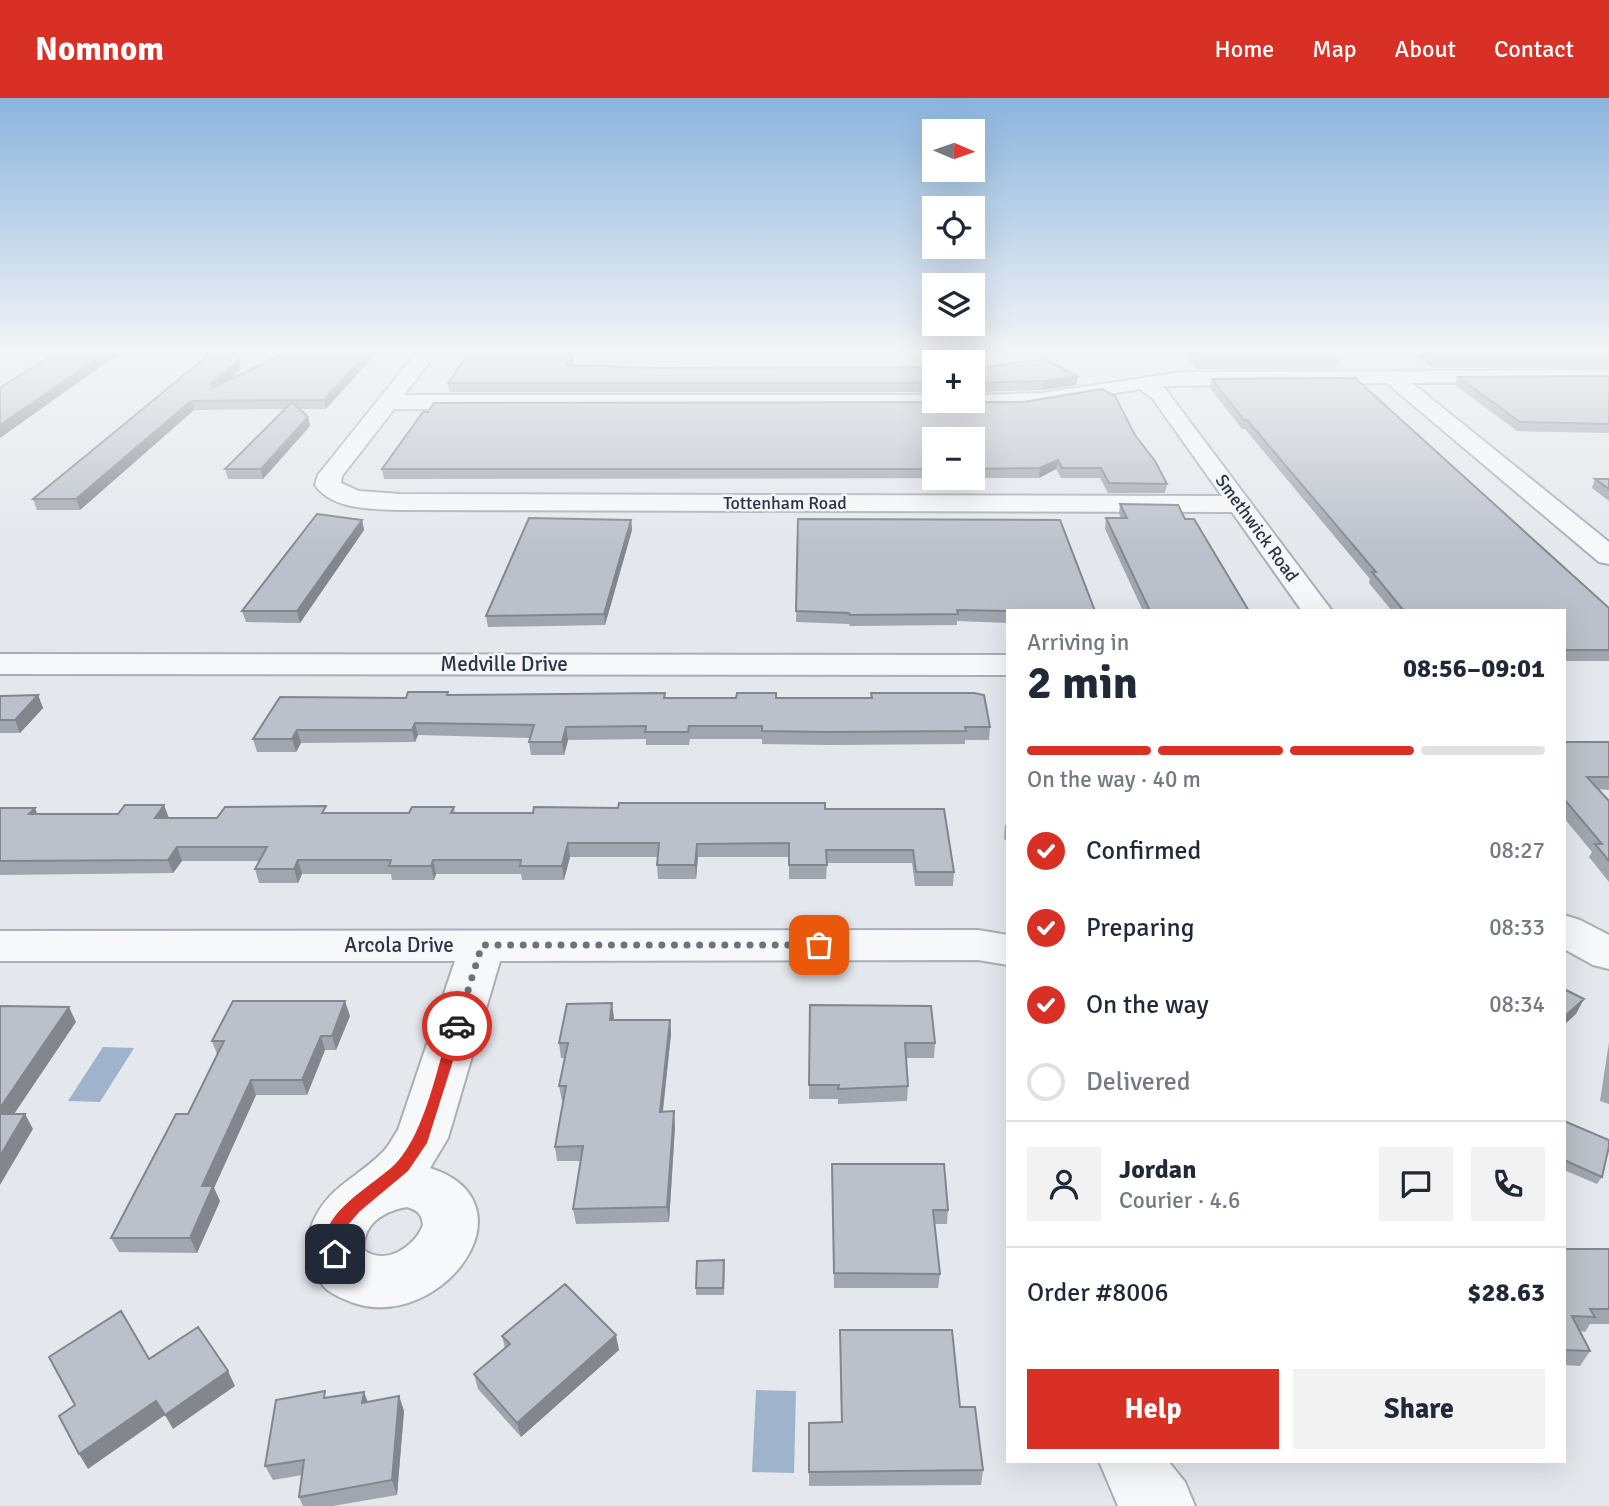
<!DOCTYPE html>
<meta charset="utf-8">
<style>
body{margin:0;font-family:Signika,sans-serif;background:#f2f2f3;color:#1f2937;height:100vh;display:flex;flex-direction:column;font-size:26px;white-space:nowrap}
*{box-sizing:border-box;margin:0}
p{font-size:23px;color:#747a83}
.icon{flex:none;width:38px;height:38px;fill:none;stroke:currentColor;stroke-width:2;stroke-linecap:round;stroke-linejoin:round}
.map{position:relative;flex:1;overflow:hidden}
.details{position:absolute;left:1006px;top:511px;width:560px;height:854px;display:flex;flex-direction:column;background:#fff;border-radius:0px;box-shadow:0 7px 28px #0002}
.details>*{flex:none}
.needle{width:46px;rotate:92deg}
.tools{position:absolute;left:922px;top:21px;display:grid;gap:14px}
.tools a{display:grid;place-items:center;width:63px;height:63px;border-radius:0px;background:#fff;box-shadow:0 7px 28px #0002;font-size:35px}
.pin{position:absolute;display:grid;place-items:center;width:60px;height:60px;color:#fff;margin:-30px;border-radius:14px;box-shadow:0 4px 10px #0006}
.courier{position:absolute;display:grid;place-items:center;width:70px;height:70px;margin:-35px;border:5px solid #d93025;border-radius:50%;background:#fff;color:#222;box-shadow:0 2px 9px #0007}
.head em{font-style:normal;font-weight:700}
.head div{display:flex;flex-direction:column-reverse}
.head{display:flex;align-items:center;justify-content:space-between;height:119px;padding:0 21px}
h1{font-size:46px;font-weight:700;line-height:52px}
.bar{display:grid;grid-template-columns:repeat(4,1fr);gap:10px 7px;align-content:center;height:84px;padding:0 21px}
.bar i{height:9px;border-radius:5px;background:#e0e1e3}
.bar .selected{background:#d93025}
.bar p{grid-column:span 4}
.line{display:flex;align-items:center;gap:18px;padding:0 21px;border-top:2px solid #e0e1e3}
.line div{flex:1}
.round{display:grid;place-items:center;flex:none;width:74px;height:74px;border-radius:0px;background:#f2f2f3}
ol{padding:0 21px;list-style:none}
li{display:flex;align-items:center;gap:21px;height:77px}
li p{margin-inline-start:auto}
li .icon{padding:7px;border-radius:50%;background:#d93025;color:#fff;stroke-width:4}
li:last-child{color:#747a83}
li i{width:38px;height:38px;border:4px solid #e0e1e3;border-radius:50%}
.action{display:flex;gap:14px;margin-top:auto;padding:14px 21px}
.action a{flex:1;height:80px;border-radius:0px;background:#d93025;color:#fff;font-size:28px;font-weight:700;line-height:80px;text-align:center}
.action a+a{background:#f2f2f3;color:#1f2937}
header{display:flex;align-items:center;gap:42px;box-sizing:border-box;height:98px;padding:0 35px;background:#d93025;color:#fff}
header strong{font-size:33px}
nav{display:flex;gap:38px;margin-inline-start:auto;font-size:24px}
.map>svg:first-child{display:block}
.water{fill:#9fb4cc}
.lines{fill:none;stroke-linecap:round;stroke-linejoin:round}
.minor-casing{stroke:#a9aeb7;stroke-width:4}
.minor{fill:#f7f8fa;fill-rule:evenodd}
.wall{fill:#a1a5ae;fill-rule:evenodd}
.shaded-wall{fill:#83868d}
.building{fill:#bbc0ca;stroke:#83868d;stroke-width:2}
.route{fill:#d93025}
.done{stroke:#6c737f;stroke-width:7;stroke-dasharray:0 12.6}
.labels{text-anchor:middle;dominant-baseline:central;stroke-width:5;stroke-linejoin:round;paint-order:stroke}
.far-street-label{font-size:18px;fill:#2b3445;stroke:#f4f6f9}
.street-label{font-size:21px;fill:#2b3445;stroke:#f4f6f9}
</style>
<header>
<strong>Nomnom</strong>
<nav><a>Home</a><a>Map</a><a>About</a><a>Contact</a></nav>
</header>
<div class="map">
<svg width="1609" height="1408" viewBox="0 0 1609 1408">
<rect width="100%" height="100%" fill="#e4e7ec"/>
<path class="water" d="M103,949L134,950L100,1004L68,1003Z
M756,1292L796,1293L794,1375L752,1374Z"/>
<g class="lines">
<g class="minor-casing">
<path id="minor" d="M416,255H436L404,297H934V303H973V297L1042,295L1182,274L1609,272V284L1412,285L1609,444V466L1599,464L1387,285L1163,288L1332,513H1302L1232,414L400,412C373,411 332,412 315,387L318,377ZM1140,291L1153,301L1222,398L400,396L359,393L341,385L342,378L394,311L1022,310Z
M0,556L1008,557V577L0,576Z
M1564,817L1580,822L1609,837V871L1593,867L1564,851Z
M978,832L1008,837V867L978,862L500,863L448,1040L430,1070C539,1105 440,1237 351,1204C337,1198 325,1194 318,1180C308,1163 303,1148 311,1129C326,1089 355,1082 383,1054C389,1048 393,1039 398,1032L455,863H0V833ZM407,1109C417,1112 422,1116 423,1127C415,1149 385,1168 364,1152C362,1126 384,1113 407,1109Z
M1099,1363H1168L1185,1384L1195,1408H1118Z"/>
</g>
<use href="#minor" class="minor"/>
</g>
<path class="wall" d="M285,255H376L326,311H300L308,319L310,328L263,381H228L225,371L284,311L194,312L80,412H37L33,401L241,271L229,282Z
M469,255H569L568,257H573L574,266L573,267L655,270L934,269V296V294H449L448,285Z
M1185,255H1330L1337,262L1335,271H1196L1184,256Z
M1412,255H1609V270H1432Z
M973,269L1078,278L1076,287L1042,292L973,294Z
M1609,278V335L1517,333L1455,287L1458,279Z
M1212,281L1609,510V563H1564V513H1392L1369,485L1370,481L1245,331H1242L1210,290Z
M1102,291L1115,298L1135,337L1155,363L1167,386L1165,395H1108L1100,380H1061L1056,371L1039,380H1010L384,381L382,371L423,314H428L434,305L1023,304ZM934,341H973V380H934Z
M1595,381H1609V403L1592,390Z
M1120,406L1185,421L1249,513H1143L1105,431L1106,420H1121L1119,416Z
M798,421L1008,513V525L957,523V527L850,528L849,526L796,524Z
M362,422L364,432L300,525L246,524L242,513Z
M631,422L632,432L605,527L488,529L486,518Z
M871,595L990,629L989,642H965V646L829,647L762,646V641H690L689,647H646V641L568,642L564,657H531L529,644L530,640L418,637L415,644L301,645L296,654H257L253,641L406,600L448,597L665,600H871Z
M38,597L43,610L20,635H0V598Z
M1564,644H1609V692L1598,691L1609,703V784L1589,759L1592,754L1564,720Z
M164,707L169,720H217L328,715H409L454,709L455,715L825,711H944L954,774L953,788H915L912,765H827L826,781H789V759H698L696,781H658L657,767L658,759H570L564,782H522L521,776H436L434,782H392L391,776H302L298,785H259L255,771L260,763H182L173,775L0,777V710L37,716H118Z
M1008,726V744L1004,741L1005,727Z
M810,907L935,945L934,960H906L908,988L907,1003L838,1006V1001H809Z
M350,918L336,952H325L307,997H256L214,1090L220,1103L197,1155L119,1154L111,1140L188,1016L217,956L212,943Z
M614,920L613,922H670L671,936L663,1014L675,1028L669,1124L576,1126L573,1111L580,1063H557L555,1049L563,1003H562L559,988L565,960H561L559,945Z
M1609,944V1006L1600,1003Z
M1564,1023L1602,1079L1597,1086L1564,1072Z
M832,1066L948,1112L947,1126H935L940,1176L938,1190H834Z
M1564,1151H1609V1226H1590L1585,1234L1580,1233L1590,1253L1580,1268L1564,1267Z
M725,1169L724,1197H696V1190Z
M840,1232L960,1309L983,1372L981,1387L809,1388V1325L841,1324Z
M502,1238L619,1252L521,1339L478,1291L474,1276L505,1250Z
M364,1294L368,1304L399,1298L404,1313L397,1397L333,1408H303L299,1399L302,1377L273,1382L265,1368L328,1300Z"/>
<path class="shaded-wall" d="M105,255H120L0,340V327Z
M367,255H376L326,311L324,302Z
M573,257L574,266L568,276L567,267Z
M239,262L241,271L214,295L211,286Z
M1078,278L1076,287L1042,292L1043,283Z
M191,303L194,312L80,412L76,401Z
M308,319L310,328L263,381L261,371Z
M1058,362L1056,371L1039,380L1040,370Z
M362,422L364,432L300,525L297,513Z
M631,422L632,432L605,527L604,516Z
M38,597L43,610L20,635L15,622Z
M415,625L418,637L415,644L412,632Z
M566,629L568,642L564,657L562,644Z
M297,632L301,645L296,654L292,641Z
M164,707L169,721L155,720Z
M35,710L40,723L29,716Z
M568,745L570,759L564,782L562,768Z
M697,746L698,759L696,781L695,767Z
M177,749L182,763L173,775L168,762Z
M298,762L302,776L298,785L294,771Z
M433,762L436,776L434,782L431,768Z
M1584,901L1576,916L1564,927V919Z
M345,903L350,918L336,952L332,938Z
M612,905L614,920L611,936L610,922Z
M69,909L76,924L4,1031L0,1024V1010Z
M670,922L671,936L661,1028L660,1014Z
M321,938L325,952L307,997L302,982Z
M251,982L256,997L214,1090L220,1103L197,1155L190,1140L202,1088Z
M674,1013L675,1028L669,1124L667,1109Z
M25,1016L33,1031L0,1087V1058Z
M616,1237L619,1252L521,1339L517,1325Z
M228,1273L235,1288L173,1331L165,1317Z
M364,1294L369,1308L362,1305Z
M399,1298L404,1313L397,1397L392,1382Z
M156,1303L165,1317L88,1371L79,1356Z"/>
<path class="building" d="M56,255H105L0,327V290Z
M211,255H233L239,262L211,286L214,289L285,255H367L324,302L191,303L76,401H33Z
M469,255H564L563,257H573L567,267L655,270L934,269V285H448Z
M1191,255H1330L1337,262H1197Z
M1426,255H1609V262H1435Z
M1044,261L1078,278L1043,283L974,285L973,287V269H987Z
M1609,278V326L1520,324L1458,279Z
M1355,280L1609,510V552H1564V513H1404L1372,474H1376L1247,322H1244L1212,281Z
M1102,291L1115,298L1135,337L1155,363L1167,386L1109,385L1101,370H1062L1058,362L1040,370L973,371V341H934V371H382L423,314H428L434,305L1023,304Z
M292,304L308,319L261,371H225Z
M1595,381H1609V391Z
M1120,406L1178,407L1185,421H1194L1249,513H1150L1106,420H1127Z
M317,416L362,422L297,513H242Z
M529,420L631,422L604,516L486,518Z
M798,421L1060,422L1095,513H1008L957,512L958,516L850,517L849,515L796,513Z
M408,594H448L447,597L665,595L664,600H736L737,595H776V600H872L871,595H974L984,597L990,629H965L966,633L829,634L762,633V628H689L688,634H645L646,628L566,629L562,644H529L534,627L415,625L412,632H297L292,641H253L280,599L406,600Z
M38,597L15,622H0V598Z
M1564,644H1609V679H1587L1609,703V763L1595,746H1602L1564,701Z
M619,705H825V711H944L954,774H916L913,752H826L827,767H789V745L697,746L695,767H657L659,745H568L562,768H520L521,762H433L431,768H389L391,762H298L294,771H255L267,749H177L168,762L0,763V710H35L29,716H118L125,707H164L155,720H217L225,709L326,708L322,715H409L412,709H454L451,715H533L534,709L618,710Z
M1564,891L1584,901L1564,919Z
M233,903H345L332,938H321L302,982H251L202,1088H213L190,1140H111L176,1016H188L224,943H212Z
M612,905L610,922H670L660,1014L674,1013L667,1109L573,1111L583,1048L555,1049L566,988H559L568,945H559L567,906Z
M810,907L931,908L935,945H905L908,988L838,991L839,987H809Z
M0,908L69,909L0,1010Z
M0,1016H25L0,1058Z
M1564,1023L1609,1042V1048L1602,1079L1564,1062Z
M832,1066H944L948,1112H933L940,1176L834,1175Z
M1564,1151H1609V1211H1590L1595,1219L1572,1218L1590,1253L1564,1252Z
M724,1162L723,1190H696L697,1163Z
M565,1186L616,1237L517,1325L474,1276L510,1246L502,1238Z
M121,1213L149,1261L198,1229L228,1273L165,1317L156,1303L79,1356L59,1318L75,1307L49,1259Z
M840,1232H952L960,1309H975L983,1372L809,1374V1325L842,1324Z
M325,1293L324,1300L364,1294L362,1305L399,1298L392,1382L299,1399L304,1362L265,1368L276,1302Z"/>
<linearGradient id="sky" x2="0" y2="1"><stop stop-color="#8bb4dd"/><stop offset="0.56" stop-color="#f3f4f6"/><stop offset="1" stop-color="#f3f4f6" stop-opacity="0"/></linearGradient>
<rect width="1609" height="452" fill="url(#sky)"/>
<path class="route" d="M457,923L464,928L427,1045L408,1073L359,1114L348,1127L343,1140L341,1161L335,1164L329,1161C308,1117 376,1088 398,1063C426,1030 437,970 450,928Z"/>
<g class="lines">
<path class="done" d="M457,928L482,847H819"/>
</g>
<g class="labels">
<g class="far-street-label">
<text x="785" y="405">Tottenham Road</text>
<text transform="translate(1257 430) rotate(54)">Smethwick Road</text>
</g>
<g class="street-label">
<text x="504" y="566">Medville Drive</text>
<text x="399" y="847">Arcola Drive</text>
</g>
</g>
</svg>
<div class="tools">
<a><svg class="needle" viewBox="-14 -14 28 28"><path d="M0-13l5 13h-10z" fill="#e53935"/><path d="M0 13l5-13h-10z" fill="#747a83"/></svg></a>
<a><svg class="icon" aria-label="locate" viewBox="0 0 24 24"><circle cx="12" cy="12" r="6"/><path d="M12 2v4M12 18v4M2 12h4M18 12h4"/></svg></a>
<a><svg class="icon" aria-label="layers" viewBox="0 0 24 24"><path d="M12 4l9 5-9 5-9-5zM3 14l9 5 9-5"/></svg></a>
<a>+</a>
<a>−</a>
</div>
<div class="pin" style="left:819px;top:847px;background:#ea580c"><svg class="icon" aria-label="bag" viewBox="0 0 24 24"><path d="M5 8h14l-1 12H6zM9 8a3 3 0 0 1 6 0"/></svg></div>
<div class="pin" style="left:335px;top:1156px;background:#1f2937"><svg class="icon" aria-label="home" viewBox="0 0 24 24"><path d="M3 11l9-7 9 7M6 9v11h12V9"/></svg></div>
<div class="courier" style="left:457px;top:928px"><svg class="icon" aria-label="car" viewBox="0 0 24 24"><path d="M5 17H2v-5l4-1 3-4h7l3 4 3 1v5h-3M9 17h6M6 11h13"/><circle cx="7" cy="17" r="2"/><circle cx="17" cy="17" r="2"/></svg></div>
<section class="details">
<div class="head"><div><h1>2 min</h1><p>Arriving in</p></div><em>08:56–09:01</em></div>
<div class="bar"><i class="selected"></i><i class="selected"></i><i class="selected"></i><i></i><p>On the way · 40 m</p></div>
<ol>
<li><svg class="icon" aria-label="check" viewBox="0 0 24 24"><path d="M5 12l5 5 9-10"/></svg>Confirmed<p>08:27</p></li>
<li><svg class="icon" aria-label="check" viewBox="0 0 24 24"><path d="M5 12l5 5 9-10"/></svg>Preparing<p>08:33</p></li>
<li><svg class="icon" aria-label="check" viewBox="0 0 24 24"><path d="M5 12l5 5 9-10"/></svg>On the way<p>08:34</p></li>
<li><i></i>Delivered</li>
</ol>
<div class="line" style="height:126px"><a class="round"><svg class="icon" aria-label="person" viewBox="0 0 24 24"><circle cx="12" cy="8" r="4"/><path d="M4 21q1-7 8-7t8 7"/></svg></a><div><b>Jordan</b><p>Courier · 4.6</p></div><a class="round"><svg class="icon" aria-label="chat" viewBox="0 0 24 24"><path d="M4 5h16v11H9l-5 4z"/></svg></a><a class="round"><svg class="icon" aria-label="phone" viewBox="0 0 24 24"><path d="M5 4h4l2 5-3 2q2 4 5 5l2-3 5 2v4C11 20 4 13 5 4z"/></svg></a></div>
<div class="line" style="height:91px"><div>Order #8006</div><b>$28.63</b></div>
<div class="action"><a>Help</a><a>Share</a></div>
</section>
</div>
